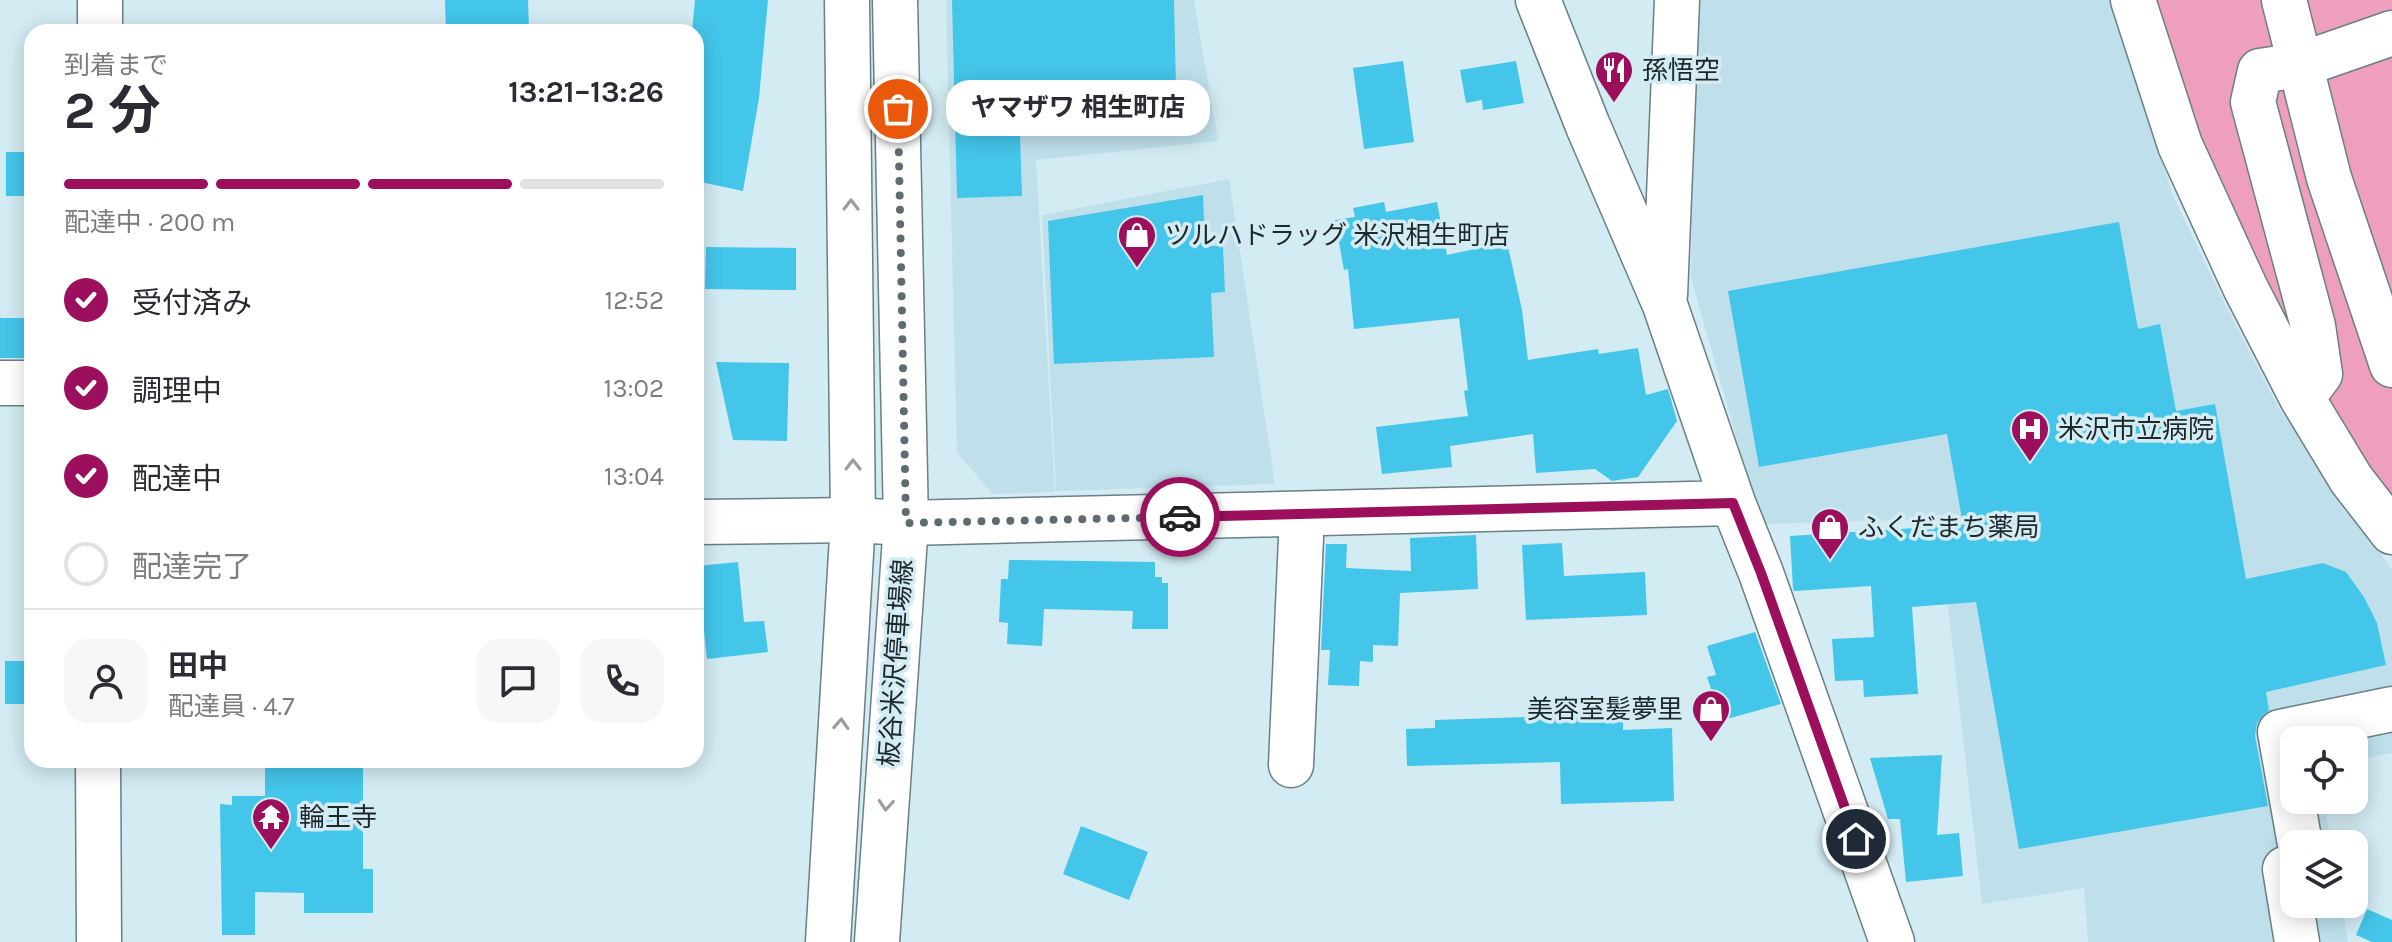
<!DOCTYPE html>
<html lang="ja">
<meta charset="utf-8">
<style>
body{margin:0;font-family:Karla,"Noto Sans JP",sans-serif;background:#f7f7f7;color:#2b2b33;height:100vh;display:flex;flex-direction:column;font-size:30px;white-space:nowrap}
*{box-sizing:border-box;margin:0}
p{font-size:26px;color:#7c7c81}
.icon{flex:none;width:44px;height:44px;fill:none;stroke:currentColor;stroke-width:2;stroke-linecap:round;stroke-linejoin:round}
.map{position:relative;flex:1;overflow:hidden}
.drawer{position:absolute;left:24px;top:24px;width:680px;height:744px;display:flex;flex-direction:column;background:#fff;border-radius:24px;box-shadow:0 4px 20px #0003}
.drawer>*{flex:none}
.fabs{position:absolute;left:2280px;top:726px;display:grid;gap:16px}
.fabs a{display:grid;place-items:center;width:88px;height:88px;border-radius:16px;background:#fff;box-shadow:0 4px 20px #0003;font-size:40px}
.pin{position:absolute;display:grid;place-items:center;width:68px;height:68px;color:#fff;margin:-34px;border:4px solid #fff;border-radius:50%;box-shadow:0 2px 8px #0007}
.courier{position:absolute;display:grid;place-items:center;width:80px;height:80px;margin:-40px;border:6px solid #9c0f5d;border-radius:50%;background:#fff;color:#222;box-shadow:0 2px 10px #0007}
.bubble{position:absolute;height:56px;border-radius:24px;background:#fff;box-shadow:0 4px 20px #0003;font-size:26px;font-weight:700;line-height:56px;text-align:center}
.head em{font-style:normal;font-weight:700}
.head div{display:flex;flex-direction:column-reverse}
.head{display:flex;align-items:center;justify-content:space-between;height:136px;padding:0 40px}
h1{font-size:52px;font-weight:700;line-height:60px}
.bar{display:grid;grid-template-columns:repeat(4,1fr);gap:12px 8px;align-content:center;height:96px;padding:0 40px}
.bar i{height:10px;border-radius:6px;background:#e1e1e2}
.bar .selected{background:#9c0f5d}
.bar p{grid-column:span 4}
.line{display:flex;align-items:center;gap:20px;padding:0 40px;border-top:2px solid #e1e1e2}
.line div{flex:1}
.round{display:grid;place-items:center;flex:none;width:84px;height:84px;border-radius:24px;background:#f7f7f7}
ol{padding:0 40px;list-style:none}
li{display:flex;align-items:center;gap:24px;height:88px}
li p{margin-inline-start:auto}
li .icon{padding:8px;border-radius:50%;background:#9c0f5d;color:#fff;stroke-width:4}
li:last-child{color:#7c7c81}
li i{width:44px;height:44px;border:4px solid #e1e1e2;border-radius:50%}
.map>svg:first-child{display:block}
.built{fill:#bfe0eb}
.green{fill:#ef9fbe}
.building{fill:#43c6ea}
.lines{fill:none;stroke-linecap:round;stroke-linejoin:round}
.minor-casing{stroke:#6a7f86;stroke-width:47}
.major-casing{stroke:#6a7f86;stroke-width:47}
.minor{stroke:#fff;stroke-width:44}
.major{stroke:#fff;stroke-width:44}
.oneway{stroke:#9a9e9f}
.done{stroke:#5d6c70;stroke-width:8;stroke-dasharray:0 14.4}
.route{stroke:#9c0f5d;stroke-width:10}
.labels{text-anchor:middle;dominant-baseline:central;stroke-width:7;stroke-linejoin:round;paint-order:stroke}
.poi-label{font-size:26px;fill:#1e272a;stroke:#d3ebf3;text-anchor:start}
.street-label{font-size:26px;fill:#1e272a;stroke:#d3ebf3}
</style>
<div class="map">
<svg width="2392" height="942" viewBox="0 0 2392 942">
<rect width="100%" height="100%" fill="#d3ebf3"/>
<path class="built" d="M946,0H1194L1218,141L1036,160L1055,492L993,494L957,453Z
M1694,0H2111L2173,196L2221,296L2278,407L2392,570V753L2354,760V740H2294V800H2324L2331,844H2294V904H2342L2348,942H2088L2084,888L1982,904L1938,519L1761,524L1691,278Z
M1229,179L1275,484L1056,491L1042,215Z"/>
<path class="green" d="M2142,0H2392V516L2283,341Z"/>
<path class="building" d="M445,0H528L529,32H446Z
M695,0H768L759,98L743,191L696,181V32H692Z
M952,0H1174L1177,132L1020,136L1022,196L957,198Z
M1403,61L1414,142L1364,149L1353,68Z
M1516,61L1524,103L1483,110L1482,100L1466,103L1460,70Z
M6,152H32V196H6Z
M1203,195L1205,246H1223L1225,292L1211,293L1214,357L1054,364L1048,221Z
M1384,202L1386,212L1437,202L1447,255L1507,242L1522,310L1528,360L1598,349L1599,354L1638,348L1646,395L1668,389L1677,421L1638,477L1612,481L1595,469L1536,473L1533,434L1450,446L1452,467L1382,474L1376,427L1468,416L1464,391L1468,390L1459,318L1354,329L1348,269L1344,270L1335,220L1355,217L1353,208Z
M2119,222L2138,329L2160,324L2176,411L2215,404L2246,579L2323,563L2346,572L2364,597L2377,623L2386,665L2266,692L2269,710L2257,723L2255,736L2268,806L2019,849L1976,602L1912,607L1918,694L1864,697L1863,680L1835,681L1832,639L1874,637L1871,586L1794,591L1793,588L1790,536L1963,525L1947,434L1759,467L1728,291Z
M706,247L796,248V290L705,289Z
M0,318H32V358H0Z
M716,362L789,363L787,441L733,440Z
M1476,535L1478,589L1400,593L1398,646L1373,645V662L1360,661L1359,686L1328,685L1330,650H1321L1326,544H1347L1346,568L1411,571L1410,538Z
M1562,543L1564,576L1645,572L1647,615L1526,620L1522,545Z
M1009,560L1155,562V577H1162V583H1168V629H1132L1133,611L1044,609L1042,646L1007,644L1008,623L999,622L1001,579H1008Z
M738,562L744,622L764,621L768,652L707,659L697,566Z
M1755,632L1781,704L1709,724L1701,696L1712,692L1707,677L1716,675L1707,646Z
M5,661H32V704H5Z
M1623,714V730L1672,728L1674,801L1561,804L1560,762L1407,766L1406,729L1435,728V720Z
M1942,755L1937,835L1959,833L1963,876L1906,882L1900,819H1888L1870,758Z
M265,760H363V869H373V913H304V893L255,892V935H222L220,804L232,805V796H265Z
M1081,826L1148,852L1129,900L1063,874Z
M2367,909L2392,920V942H2372L2356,935Z"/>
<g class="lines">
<g class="minor-casing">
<path id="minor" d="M1538,0L1588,126L1665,305L1733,503L1761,573L1892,942
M2133,0L2180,145L2245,287L2302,398L2351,479L2392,532
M2284,0L2329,178L2392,365
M100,32V0
M1665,295L1677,0
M0,383H32
M2302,398L2320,374L2313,326L2253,102L2260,71L2300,65L2392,33
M696,522L853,520L906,523L1733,503
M98,760L99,942
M1291,765L1302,515
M2300,844L2280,732L2392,709
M2294,867L2285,869L2297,942"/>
</g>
<g class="major-casing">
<path id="major" d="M828,942L853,520L847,0
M877,942L906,523L895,0"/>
</g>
<use href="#minor" class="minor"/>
<use href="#major" class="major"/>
</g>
<defs><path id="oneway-chevron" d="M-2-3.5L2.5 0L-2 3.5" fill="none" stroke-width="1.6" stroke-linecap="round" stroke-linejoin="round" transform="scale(2)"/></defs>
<g class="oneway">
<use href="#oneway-chevron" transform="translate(851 205) rotate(-90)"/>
<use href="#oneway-chevron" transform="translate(853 465) rotate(-90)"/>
<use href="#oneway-chevron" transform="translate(841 724) rotate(-87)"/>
<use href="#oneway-chevron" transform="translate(886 805) rotate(94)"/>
</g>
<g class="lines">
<path class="done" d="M898,109L906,523L1180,517"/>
<path class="route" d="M1180,517L1733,503L1761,573L1856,839"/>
</g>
<defs>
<g id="restaurant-pin" transform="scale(2)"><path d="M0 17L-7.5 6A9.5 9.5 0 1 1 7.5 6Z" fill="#9c0f5d" stroke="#d3ebf3"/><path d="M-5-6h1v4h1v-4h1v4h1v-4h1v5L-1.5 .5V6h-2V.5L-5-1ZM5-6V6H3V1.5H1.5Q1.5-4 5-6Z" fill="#fff"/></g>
<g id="shop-pin" transform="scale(2)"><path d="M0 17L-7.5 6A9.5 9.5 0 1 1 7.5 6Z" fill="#9c0f5d" stroke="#d3ebf3"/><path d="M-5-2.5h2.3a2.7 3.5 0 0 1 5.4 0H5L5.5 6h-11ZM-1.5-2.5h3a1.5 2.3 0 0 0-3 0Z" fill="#fff"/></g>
<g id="hospital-pin" transform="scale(2)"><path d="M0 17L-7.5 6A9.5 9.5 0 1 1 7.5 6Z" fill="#9c0f5d" stroke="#d3ebf3"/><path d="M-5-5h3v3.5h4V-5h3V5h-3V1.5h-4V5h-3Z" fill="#fff"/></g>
<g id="temple-pin" transform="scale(2)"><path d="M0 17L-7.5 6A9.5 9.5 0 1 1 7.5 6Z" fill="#9c0f5d" stroke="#d3ebf3"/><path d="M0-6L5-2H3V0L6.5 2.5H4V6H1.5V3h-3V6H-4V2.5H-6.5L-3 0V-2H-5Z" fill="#fff"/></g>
</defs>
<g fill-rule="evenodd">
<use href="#restaurant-pin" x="1614" y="70"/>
<use href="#shop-pin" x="1137" y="235"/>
<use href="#hospital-pin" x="2030" y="429"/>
<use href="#shop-pin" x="1830" y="527"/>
<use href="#shop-pin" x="1711" y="709"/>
<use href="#temple-pin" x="271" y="817"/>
</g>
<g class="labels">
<g class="poi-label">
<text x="1642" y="70">孫悟空</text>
<text x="1165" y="235">ツルハドラッグ 米沢相生町店</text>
<text x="2058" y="429">米沢市立病院</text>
<text x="1858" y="527">ふくだまち薬局</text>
<text x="1683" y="709" text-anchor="end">美容室髪夢里</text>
<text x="299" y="817">輪王寺</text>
</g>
<g class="street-label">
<text transform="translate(896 663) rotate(-86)">板谷米沢停車場線</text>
</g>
</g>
</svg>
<div class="fabs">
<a><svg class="icon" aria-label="locate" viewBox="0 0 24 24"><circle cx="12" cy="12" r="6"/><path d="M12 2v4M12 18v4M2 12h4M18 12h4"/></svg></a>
<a><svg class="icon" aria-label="layers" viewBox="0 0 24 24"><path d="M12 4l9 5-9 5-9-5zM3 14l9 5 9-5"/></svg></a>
</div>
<div class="pin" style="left:898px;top:109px;background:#ea580c"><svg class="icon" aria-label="bag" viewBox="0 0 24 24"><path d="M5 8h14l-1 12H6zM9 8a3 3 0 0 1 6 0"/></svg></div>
<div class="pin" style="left:1856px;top:839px;background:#1f2937"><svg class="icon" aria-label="home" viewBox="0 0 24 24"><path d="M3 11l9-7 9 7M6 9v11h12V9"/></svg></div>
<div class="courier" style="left:1180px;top:517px"><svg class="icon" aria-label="car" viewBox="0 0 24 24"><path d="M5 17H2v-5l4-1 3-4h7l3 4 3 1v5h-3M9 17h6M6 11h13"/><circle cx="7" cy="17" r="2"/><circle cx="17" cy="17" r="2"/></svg></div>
<div class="bubble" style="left:946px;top:80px;width:264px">ヤマザワ 相生町店</div>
<section class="drawer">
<div class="head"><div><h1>2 分</h1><p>到着まで</p></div><em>13:21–13:26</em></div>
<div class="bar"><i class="selected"></i><i class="selected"></i><i class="selected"></i><i></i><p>配達中 · 200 m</p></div>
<ol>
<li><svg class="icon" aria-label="check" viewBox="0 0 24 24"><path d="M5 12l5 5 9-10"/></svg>受付済み<p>12:52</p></li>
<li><svg class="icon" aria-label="check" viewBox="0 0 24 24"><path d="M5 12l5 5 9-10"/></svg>調理中<p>13:02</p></li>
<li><svg class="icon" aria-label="check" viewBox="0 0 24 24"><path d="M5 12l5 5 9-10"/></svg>配達中<p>13:04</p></li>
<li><i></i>配達完了</li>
</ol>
<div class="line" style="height:144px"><a class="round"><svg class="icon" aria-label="person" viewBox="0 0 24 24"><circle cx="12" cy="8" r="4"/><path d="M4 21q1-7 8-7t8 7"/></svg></a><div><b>田中</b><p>配達員 · 4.7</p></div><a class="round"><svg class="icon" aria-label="chat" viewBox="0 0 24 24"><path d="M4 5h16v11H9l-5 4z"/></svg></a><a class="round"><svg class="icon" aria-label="phone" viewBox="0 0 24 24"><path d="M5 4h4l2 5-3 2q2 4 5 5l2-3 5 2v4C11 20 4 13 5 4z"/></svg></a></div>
</section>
</div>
